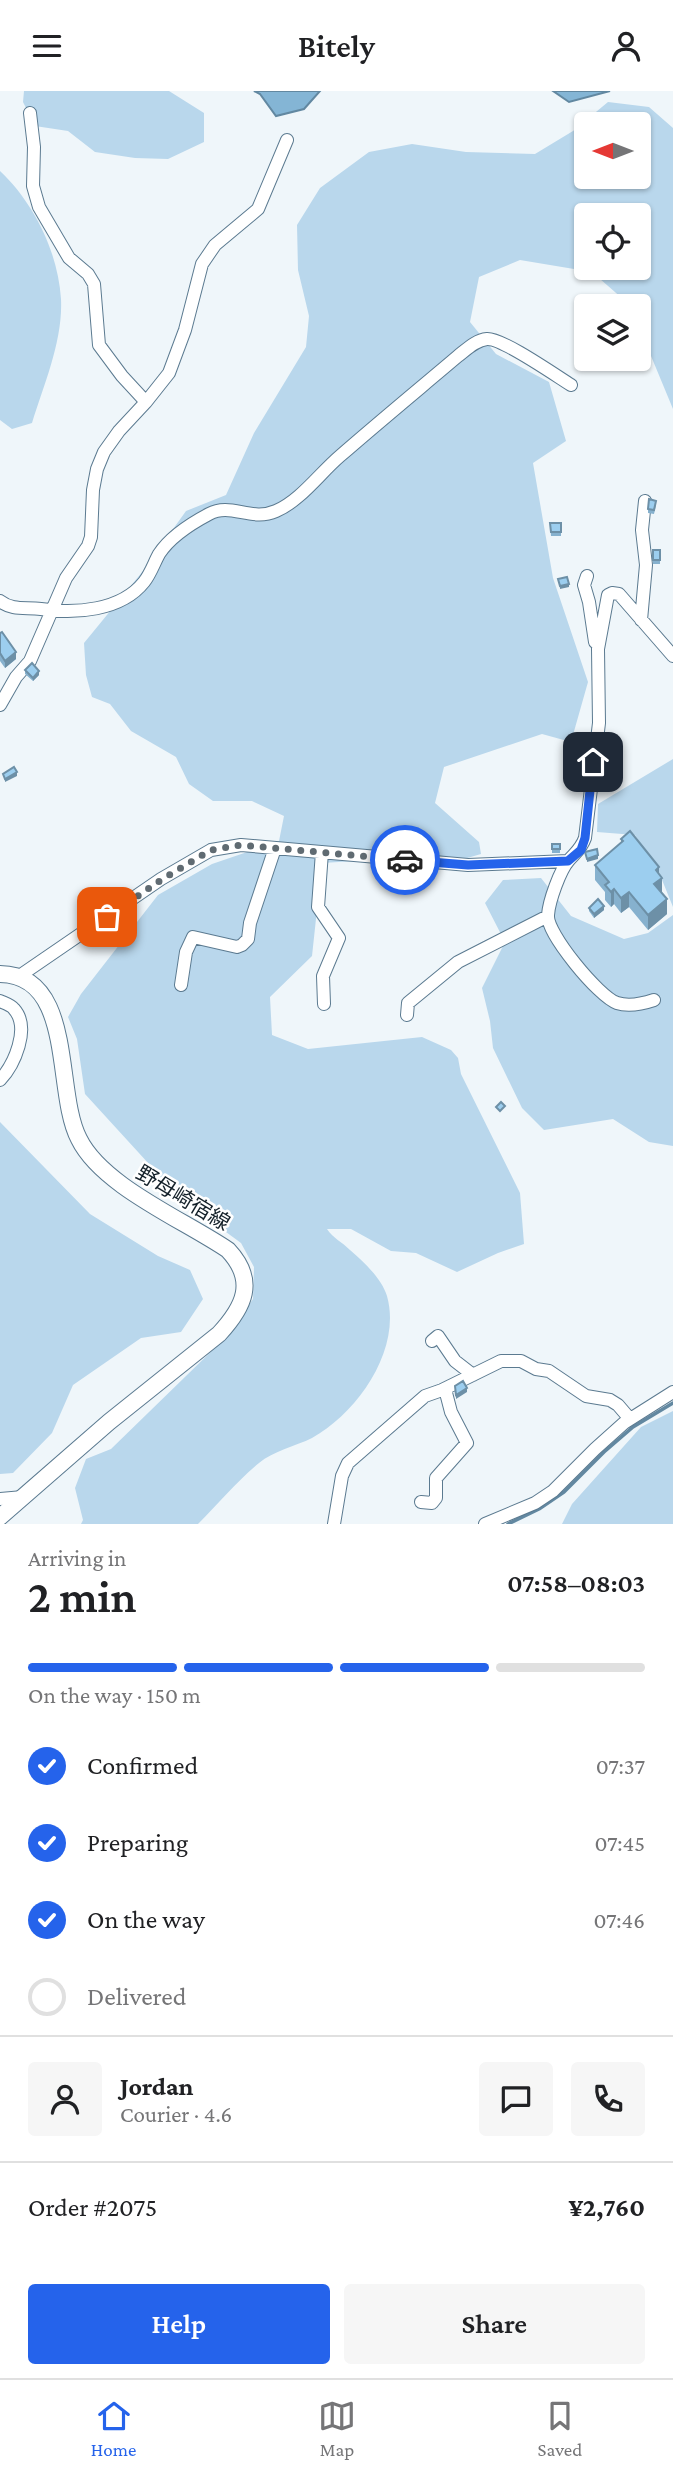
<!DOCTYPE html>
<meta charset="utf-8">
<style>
body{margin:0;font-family:"Crimson Pro","Noto Sans JP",serif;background:#f6f6f6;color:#202124;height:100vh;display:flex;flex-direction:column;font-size:26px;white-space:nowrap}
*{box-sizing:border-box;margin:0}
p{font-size:23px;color:#757577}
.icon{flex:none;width:38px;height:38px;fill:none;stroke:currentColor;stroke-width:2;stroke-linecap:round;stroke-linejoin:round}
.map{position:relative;height:1433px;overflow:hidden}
.drawer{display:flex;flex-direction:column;background:#fff;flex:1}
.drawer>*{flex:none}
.needle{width:46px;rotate:270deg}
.fabs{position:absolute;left:574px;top:21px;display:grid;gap:14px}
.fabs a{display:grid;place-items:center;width:77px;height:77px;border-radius:7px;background:#fff;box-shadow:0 2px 5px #0004;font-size:35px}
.pin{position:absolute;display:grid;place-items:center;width:60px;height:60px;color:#fff;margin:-30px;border-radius:14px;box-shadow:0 4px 10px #0006}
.courier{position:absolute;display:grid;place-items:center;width:70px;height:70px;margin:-35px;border:5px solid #2563eb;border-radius:50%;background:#fff;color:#222;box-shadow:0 2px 9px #0007}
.summary em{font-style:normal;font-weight:600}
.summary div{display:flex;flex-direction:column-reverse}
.summary{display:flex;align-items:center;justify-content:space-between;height:119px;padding:0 28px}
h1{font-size:46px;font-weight:600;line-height:52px}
.bar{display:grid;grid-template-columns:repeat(4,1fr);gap:10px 7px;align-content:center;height:84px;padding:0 28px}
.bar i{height:9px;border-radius:5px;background:#e0e0e0}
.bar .current{background:#2563eb}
.bar p{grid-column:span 4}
.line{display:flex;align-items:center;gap:18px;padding:0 28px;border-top:2px solid #e0e0e0}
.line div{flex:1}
.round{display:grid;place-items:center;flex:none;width:74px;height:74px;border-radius:7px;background:#f6f6f6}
ol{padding:0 28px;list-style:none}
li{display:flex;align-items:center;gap:21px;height:77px}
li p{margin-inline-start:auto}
li .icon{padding:7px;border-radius:50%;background:#2563eb;color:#fff;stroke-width:4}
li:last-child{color:#757577}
li i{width:38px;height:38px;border:4px solid #e0e0e0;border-radius:50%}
.action{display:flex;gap:14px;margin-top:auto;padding:14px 28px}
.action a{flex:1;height:80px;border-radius:7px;background:#2563eb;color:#fff;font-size:28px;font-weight:600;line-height:80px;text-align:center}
.action a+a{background:#f6f6f6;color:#202124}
header{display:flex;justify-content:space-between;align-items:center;height:91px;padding:0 28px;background:#fff;font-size:32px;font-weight:600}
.menu{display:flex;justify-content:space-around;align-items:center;height:98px;border-top:2px solid #e0e0e0;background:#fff;font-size:19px;color:#757577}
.menu a{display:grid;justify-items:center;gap:4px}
.menu .current{color:#2563eb}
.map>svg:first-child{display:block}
.green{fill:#b9d7ec;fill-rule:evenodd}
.water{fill:#84b5d5;stroke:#6288a1;stroke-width:2}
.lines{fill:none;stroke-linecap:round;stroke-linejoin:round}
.stream{stroke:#6288a1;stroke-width:3.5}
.minor-casing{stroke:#5b7a90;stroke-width:14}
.major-casing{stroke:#5b7a90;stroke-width:18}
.minor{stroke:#fff;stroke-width:12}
.major{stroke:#fff;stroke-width:16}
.wall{fill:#86b1ce}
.shaded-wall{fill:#6d90a7}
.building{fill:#9cceef;stroke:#6d90a7;stroke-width:2}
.done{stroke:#606b72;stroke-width:7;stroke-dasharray:0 12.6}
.route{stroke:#2563eb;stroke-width:9}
.labels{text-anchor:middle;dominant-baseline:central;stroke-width:5;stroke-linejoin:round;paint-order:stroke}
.street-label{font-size:21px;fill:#132029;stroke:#fff}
</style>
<header><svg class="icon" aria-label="menu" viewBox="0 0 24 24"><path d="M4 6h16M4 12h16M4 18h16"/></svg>Bitely<svg class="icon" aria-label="person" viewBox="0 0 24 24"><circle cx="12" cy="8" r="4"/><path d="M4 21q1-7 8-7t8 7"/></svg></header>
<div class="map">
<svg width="673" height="1433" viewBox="0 0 673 1433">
<rect width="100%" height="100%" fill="#eff6fa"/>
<path class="green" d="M24,0H169L204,22V51L168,68L135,67L95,61L68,40L35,35L23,11Z
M608,11L649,16L673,37V318L639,236V215H631L592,181L520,169L479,186L470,231L496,263L549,291L566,350L533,372L553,487L588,591L571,651L542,643L444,676L435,712L479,751L481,763L457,770L424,766L322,772L312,865L270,906L272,944L308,958L422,946L451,959L458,967L461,983L520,1102L524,1153L498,1162L457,1181L416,1162L391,1160L351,1138H327C333,1147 342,1151 350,1159C363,1170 382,1188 387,1205C402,1258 358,1322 312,1347C296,1355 273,1360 259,1372C237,1390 218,1413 198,1433H81L83,1429L75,1397L86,1368L111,1358L224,1248L253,1208L254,1176L241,1152L181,1108L85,1003L77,948L68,926L81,903L158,804L212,773L279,750L284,725L252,710H213L189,693L176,666L131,640L110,613L92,606L86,584L84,552L143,480L186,420L226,404L254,342L306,256L309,225L298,179L297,134L320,97L369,61L412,53L466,61L535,63L573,40ZM586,33H639V86H586ZM586,124H639V177H586Z
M0,80C34,112 58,161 61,208C63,250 44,293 32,332L12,338L0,329Z
M673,668V816L658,779L635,744L597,741L598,713Z
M541,787L571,825L624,848L648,842L673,824V1055L649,1051L613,1028L544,1039L522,1017L493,957L490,930L482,897L505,851L485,812L503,789Z
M0,1031L90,1123L158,1165L190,1179L203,1208L181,1241L141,1247L73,1294L52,1342L13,1382L0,1383Z
M673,1320V1433H562L572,1413L641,1336Z"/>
<path class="water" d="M254,0H320L304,18L276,25L260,3Z
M553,0H610L569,11Z"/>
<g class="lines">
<path class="stream" d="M508,1433L539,1418L564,1401L604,1361L633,1336L673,1312"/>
<g class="minor-casing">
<path id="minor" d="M30,22L34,56L33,95L39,116L69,167L88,183L94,193L99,254L122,285L146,311
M587,485L584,494L589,511L595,551
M0,510C13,520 25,516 41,518C75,523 121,520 144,491C151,482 154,472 159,463C170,446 192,432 209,423C231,411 251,431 276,420C300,410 320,382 340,365C379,331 419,298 458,265C467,258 476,249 487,248C502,247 555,284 571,294
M641,529L646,474L642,439L645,410
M0,614L16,586L30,570L66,487L88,455L91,446L93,399L97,378L104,361L119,340L146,311L169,282L185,239L202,173L215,154L258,118L287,49
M322,761L318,816L339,847L323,885L324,913
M18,886L161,788L211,759L241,754L468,774L568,770
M181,894L186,861L193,846L237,856L242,854L248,848L250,832L275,757
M654,909C642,913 629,916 617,912C599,906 546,842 548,824C549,810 560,779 569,769C576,761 581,758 585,747L599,632L598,558L608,504L612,502L619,503L673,565
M0,910C4,912 11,914 14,918C31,937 14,974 0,989
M407,924L408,912L458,871L548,825
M432,1250L438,1245L455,1270L473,1284
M0,1408L23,1406
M421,1411L432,1412L436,1407V1387L467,1352L451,1321L445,1298
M334,1433L342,1385L348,1372L425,1305L442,1299L501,1270H521L536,1278L549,1280L586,1305L610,1309L618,1314L630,1328
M485,1433L535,1412L553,1400L595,1358L624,1332L673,1301"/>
</g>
<g class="major-casing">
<path id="major" d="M0,883C76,884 54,1001 79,1048C102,1095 184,1129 228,1159C257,1190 244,1216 219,1243L109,1331L0,1426"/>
</g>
<use href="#minor" class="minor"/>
<use href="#major" class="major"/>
</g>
<path class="wall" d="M656,414L654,423L648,422V418Z
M550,432H561V445H551Z
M653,459H660V473H653Z
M0,542L16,568L5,577L0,570Z
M25,579L39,584L33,590L25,583Z
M621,748L659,783L662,802L667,823L648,839L629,816L621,822L614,813L611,816L605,809V801L595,789V774L621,752Z
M552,753H560V762H552Z
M589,817L604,819L594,827L589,820Z"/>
<path class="shaded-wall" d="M569,493V496L560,498V495Z
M16,561V568L5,577V570Z
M39,580V584L33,590V587Z
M17,681V685L5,691V688Z
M598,764V768L587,771V768Z
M659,776V789L662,787V802L654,808L656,779Z
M614,798V813L611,816V801Z
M629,801V816L621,822V807Z
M667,808V823L648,839V824Z
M604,815V819L594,827V823Z
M467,1297V1301L456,1308V1304Z"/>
<path class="building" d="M649,408L656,410L654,419L648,418Z
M550,432H561V441H551Z
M653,459H660V469H653Z
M567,486L569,493L560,495L558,488Z
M2,541L16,561L5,570L0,562V542Z
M32,572L39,580L33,587L25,579Z
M14,676L17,681L5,688L3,683Z
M630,740L659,776L656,779L662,787L654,793L667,808L648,824L629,801L621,807L614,798L611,801L605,794L609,791L595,774L623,750L621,748Z
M552,753H560V758H552Z
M597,758L598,764L587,768L585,761Z
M598,808L604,815L594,823L589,817Z
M501,1011L505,1015L500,1020L496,1016Z
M463,1290L467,1297L456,1304L455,1295Z"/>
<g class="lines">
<path class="done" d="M107,826L161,789L211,759L241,754L405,769"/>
<path class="route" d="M405,769L468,774L568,770L581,759L585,747L593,671"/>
</g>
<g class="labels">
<g class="street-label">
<text transform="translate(183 1107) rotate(31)">野母崎宿線</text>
</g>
</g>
</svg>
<div class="fabs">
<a><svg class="needle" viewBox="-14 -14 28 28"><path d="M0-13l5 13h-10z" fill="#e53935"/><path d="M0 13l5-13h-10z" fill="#757577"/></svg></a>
<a><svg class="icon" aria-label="locate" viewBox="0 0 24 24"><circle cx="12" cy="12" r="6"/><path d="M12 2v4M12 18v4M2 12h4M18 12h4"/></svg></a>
<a><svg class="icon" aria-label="layers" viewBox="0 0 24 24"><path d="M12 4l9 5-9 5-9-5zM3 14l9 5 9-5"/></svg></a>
</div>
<div class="pin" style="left:107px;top:826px;background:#ea580c"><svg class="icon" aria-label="bag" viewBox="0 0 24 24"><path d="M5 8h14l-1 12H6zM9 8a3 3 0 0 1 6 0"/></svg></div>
<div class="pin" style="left:593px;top:671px;background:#1f2937"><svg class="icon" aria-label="home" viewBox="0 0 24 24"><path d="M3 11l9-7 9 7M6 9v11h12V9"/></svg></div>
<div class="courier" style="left:405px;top:769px"><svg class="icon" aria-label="car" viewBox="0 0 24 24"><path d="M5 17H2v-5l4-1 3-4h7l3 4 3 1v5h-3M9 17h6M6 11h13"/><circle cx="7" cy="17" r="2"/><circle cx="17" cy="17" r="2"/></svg></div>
</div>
<section class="drawer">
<div class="summary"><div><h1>2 min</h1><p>Arriving in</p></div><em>07:58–08:03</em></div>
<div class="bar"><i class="current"></i><i class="current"></i><i class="current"></i><i></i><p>On the way · 150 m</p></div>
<ol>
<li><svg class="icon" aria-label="check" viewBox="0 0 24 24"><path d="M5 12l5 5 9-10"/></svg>Confirmed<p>07:37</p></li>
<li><svg class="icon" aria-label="check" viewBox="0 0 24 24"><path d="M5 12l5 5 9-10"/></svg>Preparing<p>07:45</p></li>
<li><svg class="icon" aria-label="check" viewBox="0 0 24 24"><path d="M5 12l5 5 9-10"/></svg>On the way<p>07:46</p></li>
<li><i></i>Delivered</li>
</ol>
<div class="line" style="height:126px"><a class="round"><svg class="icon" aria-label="person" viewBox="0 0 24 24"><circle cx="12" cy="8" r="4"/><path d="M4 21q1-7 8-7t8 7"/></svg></a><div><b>Jordan</b><p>Courier · 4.6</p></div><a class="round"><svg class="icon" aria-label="chat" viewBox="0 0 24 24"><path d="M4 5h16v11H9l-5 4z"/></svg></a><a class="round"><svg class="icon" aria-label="phone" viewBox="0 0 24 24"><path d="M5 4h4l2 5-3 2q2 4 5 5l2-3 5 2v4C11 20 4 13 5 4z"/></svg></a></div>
<div class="line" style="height:91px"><div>Order #2075</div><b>¥2,760</b></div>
<div class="action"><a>Help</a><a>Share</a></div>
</section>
<nav class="menu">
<a class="current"><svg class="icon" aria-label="home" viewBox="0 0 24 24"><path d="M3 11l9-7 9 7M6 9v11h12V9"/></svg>Home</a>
<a><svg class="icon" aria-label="map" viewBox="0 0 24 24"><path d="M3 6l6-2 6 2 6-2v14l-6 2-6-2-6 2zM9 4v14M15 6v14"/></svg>Map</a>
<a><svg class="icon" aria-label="saved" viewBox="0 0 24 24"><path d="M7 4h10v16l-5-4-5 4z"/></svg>Saved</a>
</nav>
